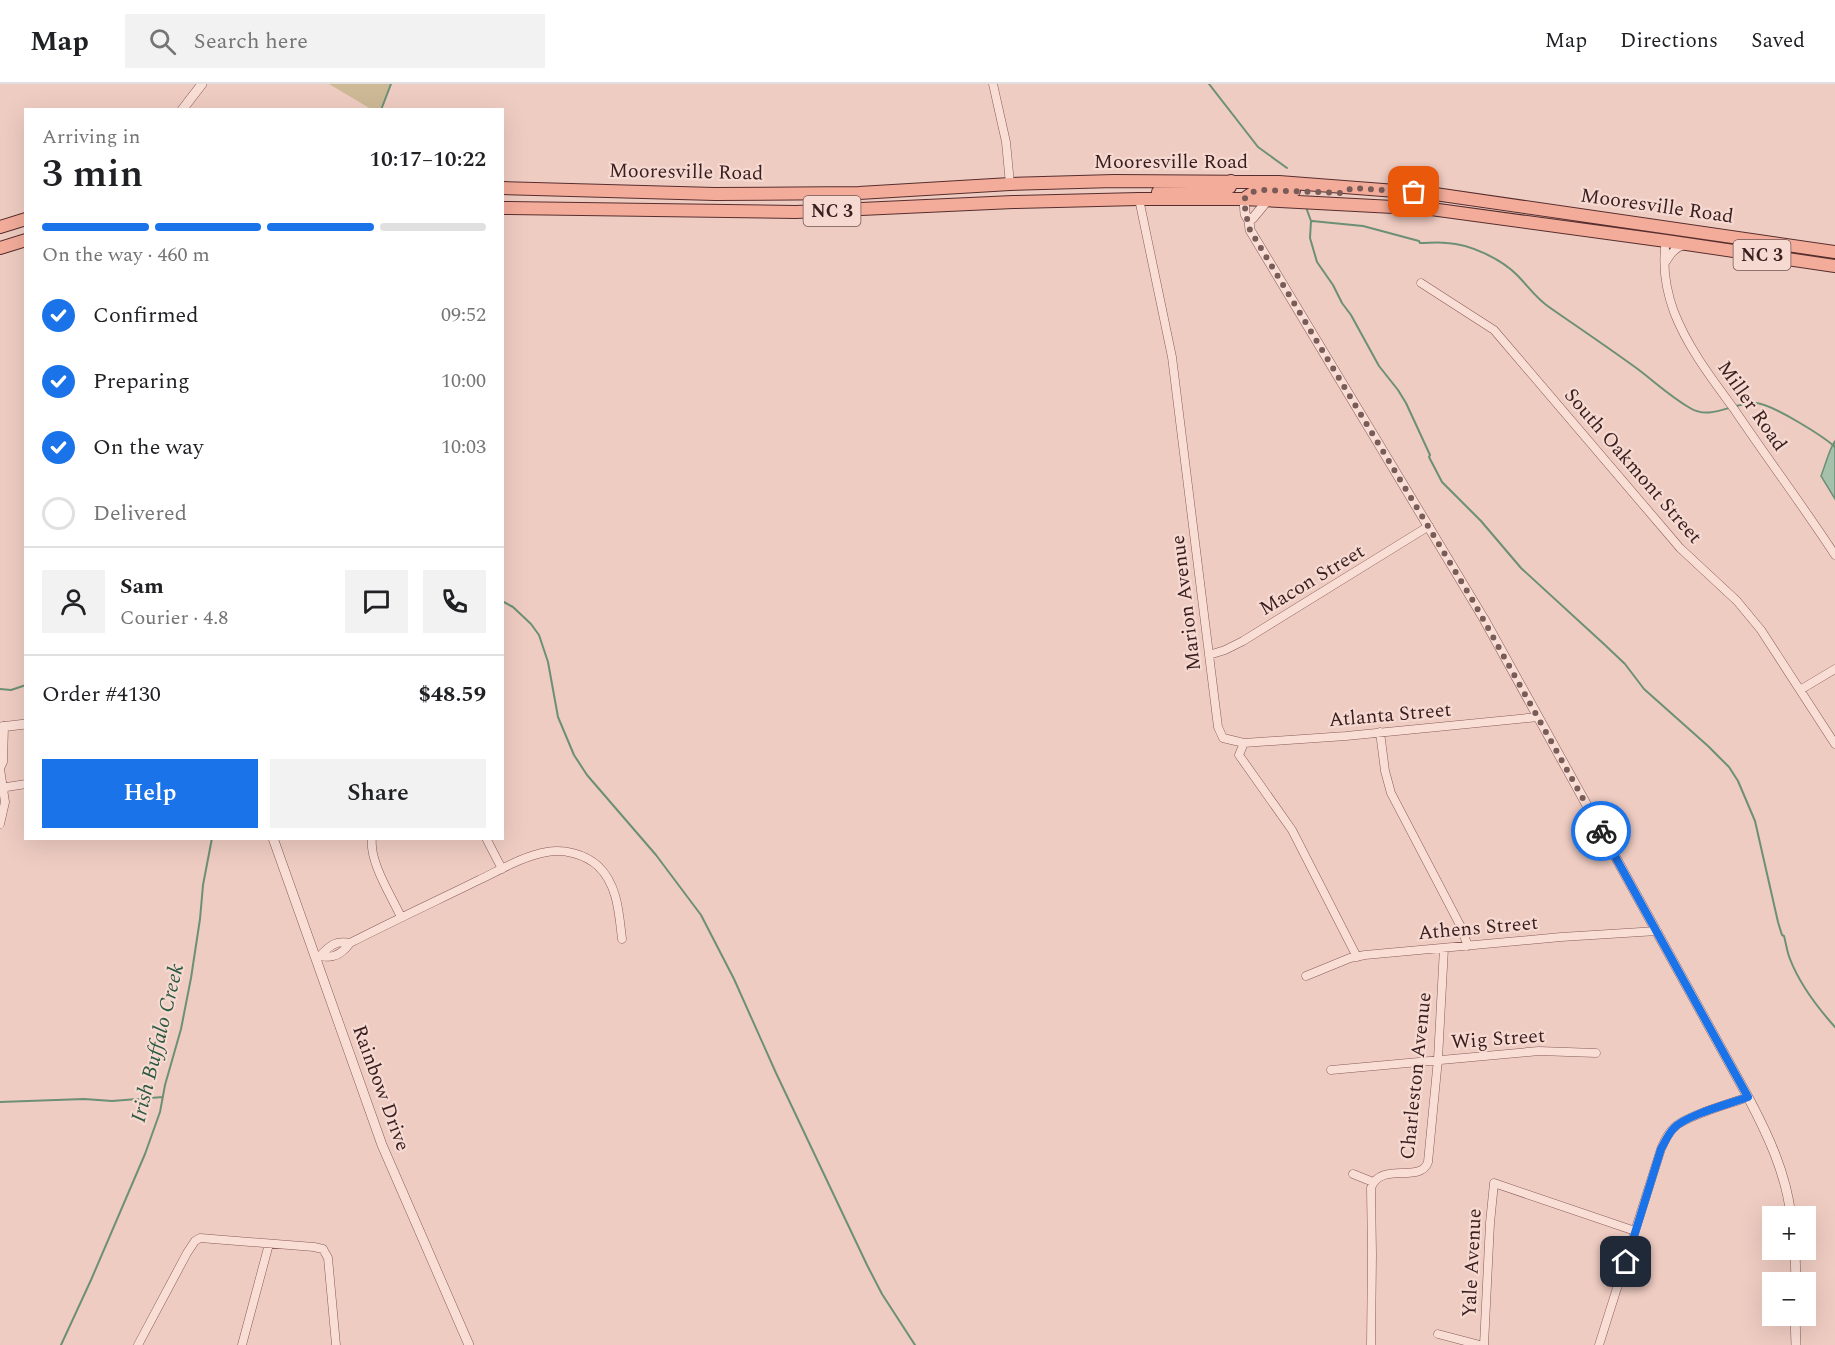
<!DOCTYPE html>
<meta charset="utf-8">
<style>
body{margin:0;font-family:Spectral,serif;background:#f2f2f2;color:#202124;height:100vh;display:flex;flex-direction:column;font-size:22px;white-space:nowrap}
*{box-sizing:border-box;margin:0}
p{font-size:20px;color:#757577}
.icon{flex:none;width:33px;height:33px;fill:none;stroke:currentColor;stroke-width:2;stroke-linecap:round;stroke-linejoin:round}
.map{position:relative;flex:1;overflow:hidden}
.drawer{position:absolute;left:24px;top:24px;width:480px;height:732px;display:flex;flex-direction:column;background:#fff;border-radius:0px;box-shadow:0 6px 24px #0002}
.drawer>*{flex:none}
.controls{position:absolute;left:1762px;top:1122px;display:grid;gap:12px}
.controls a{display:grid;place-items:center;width:54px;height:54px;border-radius:0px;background:#fff;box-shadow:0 6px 24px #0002;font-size:30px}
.pin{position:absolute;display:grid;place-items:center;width:51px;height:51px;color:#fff;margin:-26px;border-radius:12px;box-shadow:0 3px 9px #0006}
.courier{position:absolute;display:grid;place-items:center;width:60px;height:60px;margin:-30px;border:4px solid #1a73e8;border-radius:50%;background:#fff;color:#222;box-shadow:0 2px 8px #0007}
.headline em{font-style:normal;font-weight:600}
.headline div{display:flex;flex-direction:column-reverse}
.headline{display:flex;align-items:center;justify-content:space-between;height:102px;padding:0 18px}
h1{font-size:39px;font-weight:600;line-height:45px}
.bar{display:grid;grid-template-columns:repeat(4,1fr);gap:9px 6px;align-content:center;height:72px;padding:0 18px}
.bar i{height:8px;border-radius:4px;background:#e0e0e0}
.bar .on{background:#1a73e8}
.bar p{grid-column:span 4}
.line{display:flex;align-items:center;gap:15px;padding:0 18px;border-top:2px solid #e0e0e0}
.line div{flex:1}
.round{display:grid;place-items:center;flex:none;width:63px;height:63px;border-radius:0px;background:#f2f2f2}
ol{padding:0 18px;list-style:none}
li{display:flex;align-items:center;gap:18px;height:66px}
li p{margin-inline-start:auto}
li .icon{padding:6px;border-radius:50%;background:#1a73e8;color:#fff;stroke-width:4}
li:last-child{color:#757577}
li i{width:33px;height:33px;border:3px solid #e0e0e0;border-radius:50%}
.cta{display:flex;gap:12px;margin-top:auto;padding:12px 18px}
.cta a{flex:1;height:69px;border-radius:0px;background:#1a73e8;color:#fff;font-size:24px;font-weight:600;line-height:69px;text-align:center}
.cta a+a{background:#f2f2f2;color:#202124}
header{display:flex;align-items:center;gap:36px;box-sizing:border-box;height:84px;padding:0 30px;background:#fff;border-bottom:2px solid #e0e0e0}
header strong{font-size:28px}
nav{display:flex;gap:33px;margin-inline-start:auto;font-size:21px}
.search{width:420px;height:54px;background:#f2f2f2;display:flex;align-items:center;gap:15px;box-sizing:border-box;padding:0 21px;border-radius:0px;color:#757577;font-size:22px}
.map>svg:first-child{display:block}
.green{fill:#cdb996}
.water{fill:#a5c1ab;stroke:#6c9075;stroke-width:1.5}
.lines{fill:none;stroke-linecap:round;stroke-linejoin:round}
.stream{stroke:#6c9075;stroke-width:2}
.minor-casing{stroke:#895b59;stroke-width:9}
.tertiary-casing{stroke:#895b59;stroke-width:10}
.primary-casing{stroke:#572e2e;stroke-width:14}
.minor{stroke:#f9ded6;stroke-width:8}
.tertiary{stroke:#f9ded6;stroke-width:9}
.primary{stroke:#f3ac9a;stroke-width:12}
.done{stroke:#795b57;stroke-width:6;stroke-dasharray:0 10.8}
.route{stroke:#1a73e8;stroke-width:8}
.labels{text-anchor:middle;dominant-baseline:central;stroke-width:4.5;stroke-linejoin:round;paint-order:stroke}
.shield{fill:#f6dad2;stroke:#725654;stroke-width:1.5}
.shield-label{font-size:18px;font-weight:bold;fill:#391e1e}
.street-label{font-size:20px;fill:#391e1e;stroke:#f6dad2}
.water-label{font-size:21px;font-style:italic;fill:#2d5940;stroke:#f6dad2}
</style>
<header>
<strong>Map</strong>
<div class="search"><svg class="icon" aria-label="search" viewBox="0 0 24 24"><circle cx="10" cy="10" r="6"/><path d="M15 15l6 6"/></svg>Search here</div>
<nav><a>Map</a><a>Directions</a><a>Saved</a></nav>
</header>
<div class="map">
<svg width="1835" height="1261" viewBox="0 0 1835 1261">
<rect width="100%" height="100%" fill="#efccc2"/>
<path class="green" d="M329,0H391L381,25H371Z"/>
<path class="water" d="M1835,357V415L1821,392C1825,382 1830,363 1835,357Z"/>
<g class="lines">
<path class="stream" d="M1209,0L1258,63L1287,84
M381,26L391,0
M1307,126L1311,137L1310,154L1317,178L1333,201L1342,219L1351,231L1379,282L1398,306L1406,319L1430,371L1429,373L1442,398L1481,437L1521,484L1605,561L1625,580L1644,605L1708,662L1729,683L1738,697L1755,737L1778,838L1782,851L1784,852C1786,859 1787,868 1790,875C1800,901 1817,923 1835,943
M1312,137L1363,142L1419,157L1420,159C1429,159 1438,158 1447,159C1470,160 1501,175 1517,191C1528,202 1536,214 1549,223C1579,244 1609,264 1639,286C1656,299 1671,313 1690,324C1711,337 1733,318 1756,319C1772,320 1823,352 1835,363
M502,517L513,523L531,540L539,551L548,578L558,633L574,671L587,691L656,771L701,831L734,895L776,989L867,1181L882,1210L915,1261
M0,605L11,606L26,601
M0,1018L84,1015L112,1017L163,1013
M61,1261L91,1196L145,1070L160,1028L165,1001L181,945L191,894L200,835L203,801L212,754"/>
<g class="minor-casing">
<path id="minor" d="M993,0L1006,58L1010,100
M1139,115L1172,273L1218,643L1223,654L1244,659L1239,671L1292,746L1357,873
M1666,157C1662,181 1666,206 1674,228C1688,264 1712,295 1734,325C1767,374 1803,422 1835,471
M1665,179C1670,171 1674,164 1684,161
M1421,199L1494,246L1680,464L1737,517L1761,546L1835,660
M1209,571L1225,566L1243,557L1429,442
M1800,606L1835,585
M1380,648L1385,687L1391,709L1460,841L1468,862
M1244,659L1346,652L1538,633
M0,684L3,678L4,642
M0,685L5,718L0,740
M0,704L26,700
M372,754C369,778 391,811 401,833
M486,754L502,785
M321,872C333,875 343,869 350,859C393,837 436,817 479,796C500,786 523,772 547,768C564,765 585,770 598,782C618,801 619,830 622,855
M319,873C328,863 335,856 350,859
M1306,892L1350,874L1365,871L1561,853L1657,847
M1331,986L1539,967L1596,969
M1353,1090L1373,1098
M1438,1250L1480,1261
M138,1261L187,1169L195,1157L200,1154L314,1163L323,1165L328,1174L336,1261
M242,1261L269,1160
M1371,1261L1372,1171L1371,1104C1380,1077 1421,1100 1428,1078L1438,975L1444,864
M1484,1261L1490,1139L1494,1099L1635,1147
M1599,1261L1661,1065C1665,1056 1669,1047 1677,1041C1692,1030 1729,1020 1748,1013"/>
</g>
<g class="tertiary-casing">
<path id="tertiary" d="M182,26L202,0
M1244,115L1245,130L1249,137
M1267,117L1253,134L1249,137L1250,146L1484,535L1748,1013C1768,1051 1786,1089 1791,1132
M0,643L26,640
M273,754L382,1061L469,1261
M1795,1166L1796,1198
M1795,1232L1796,1261"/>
</g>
<g class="primary-casing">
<path id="primary" d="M502,104L715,110L859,109L1010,100L1114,97L1279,98L1435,110L1835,168
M1158,108L1227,105L1230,103L1231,97
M1244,115C1260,101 1274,106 1294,107
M502,124L796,128L1013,118L1139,115H1244L1431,125L1666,157L1835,182
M0,143L26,135
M0,164L26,156"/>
</g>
<use href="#minor" class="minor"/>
<use href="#tertiary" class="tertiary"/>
<use href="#primary" class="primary"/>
</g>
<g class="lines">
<path class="done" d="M1414,108L1352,104L1343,109L1262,106L1253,108L1244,115C1245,126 1247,136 1250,146L1473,517L1601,747"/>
<path class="route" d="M1601,747L1748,1013C1729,1020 1686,1031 1674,1044C1668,1050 1665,1058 1661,1065L1626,1178"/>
</g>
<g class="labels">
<g class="shield">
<rect x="803.5" y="112" width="57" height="30" rx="4.5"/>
<rect x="1733.5" y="156" width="57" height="30" rx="4.5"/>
</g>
<g class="shield-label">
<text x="832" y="127">NC 3</text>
<text x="1762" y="171">NC 3</text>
</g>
<g class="street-label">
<text x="1171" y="78">Mooresville Road</text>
<text transform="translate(686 88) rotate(1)">Mooresville Road</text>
<text transform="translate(1657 122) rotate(8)">Mooresville Road</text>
<text transform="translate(1752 322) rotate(55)">Miller Road</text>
<text transform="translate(1633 382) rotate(49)">South Oakmont Street</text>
<text transform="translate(1312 496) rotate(-31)">Macon Street</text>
<text transform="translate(1186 519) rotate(-97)">Marion Avenue</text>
<text transform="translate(1390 631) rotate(-5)">Atlanta Street</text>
<text transform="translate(1478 844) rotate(-5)">Athens Street</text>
<text transform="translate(1498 955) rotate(-4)">Wig Street</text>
<text transform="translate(1416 992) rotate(-84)">Charleston Avenue</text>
<text transform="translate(381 1004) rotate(70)">Rainbow Drive</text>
<text transform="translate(1472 1179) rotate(-87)">Yale Avenue</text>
</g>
<g class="water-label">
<text transform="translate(158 959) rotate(-76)">Irish Buffalo Creek</text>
</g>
</g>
</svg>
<div class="controls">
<a>+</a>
<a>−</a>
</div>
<div class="pin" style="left:1414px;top:108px;background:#ea580c"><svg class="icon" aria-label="bag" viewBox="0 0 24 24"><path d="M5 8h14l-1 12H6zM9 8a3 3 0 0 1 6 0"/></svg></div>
<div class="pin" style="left:1626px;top:1178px;background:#1f2937"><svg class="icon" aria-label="home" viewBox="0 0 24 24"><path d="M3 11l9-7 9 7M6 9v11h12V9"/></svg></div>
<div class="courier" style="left:1601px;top:747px"><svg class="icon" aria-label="bike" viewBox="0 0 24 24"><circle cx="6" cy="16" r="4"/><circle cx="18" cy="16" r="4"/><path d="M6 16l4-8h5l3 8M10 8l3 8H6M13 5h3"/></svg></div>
<section class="drawer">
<div class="headline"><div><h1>3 min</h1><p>Arriving in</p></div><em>10:17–10:22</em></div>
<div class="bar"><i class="on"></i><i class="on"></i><i class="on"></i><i></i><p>On the way · 460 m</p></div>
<ol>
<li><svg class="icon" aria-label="check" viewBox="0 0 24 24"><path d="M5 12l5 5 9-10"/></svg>Confirmed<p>09:52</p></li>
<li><svg class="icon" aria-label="check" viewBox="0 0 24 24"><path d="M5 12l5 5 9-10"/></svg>Preparing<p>10:00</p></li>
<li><svg class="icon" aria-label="check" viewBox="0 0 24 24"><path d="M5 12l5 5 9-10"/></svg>On the way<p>10:03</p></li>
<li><i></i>Delivered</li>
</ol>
<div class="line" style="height:108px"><a class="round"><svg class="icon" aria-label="person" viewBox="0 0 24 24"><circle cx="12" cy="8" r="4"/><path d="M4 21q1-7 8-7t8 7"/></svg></a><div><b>Sam</b><p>Courier · 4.8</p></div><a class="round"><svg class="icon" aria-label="chat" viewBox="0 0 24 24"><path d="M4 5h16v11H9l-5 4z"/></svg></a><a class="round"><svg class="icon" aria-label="phone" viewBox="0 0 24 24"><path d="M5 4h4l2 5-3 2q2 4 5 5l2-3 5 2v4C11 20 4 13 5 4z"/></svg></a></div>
<div class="line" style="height:78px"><div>Order #4130</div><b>$48.59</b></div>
<div class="cta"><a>Help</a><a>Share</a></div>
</section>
</div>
